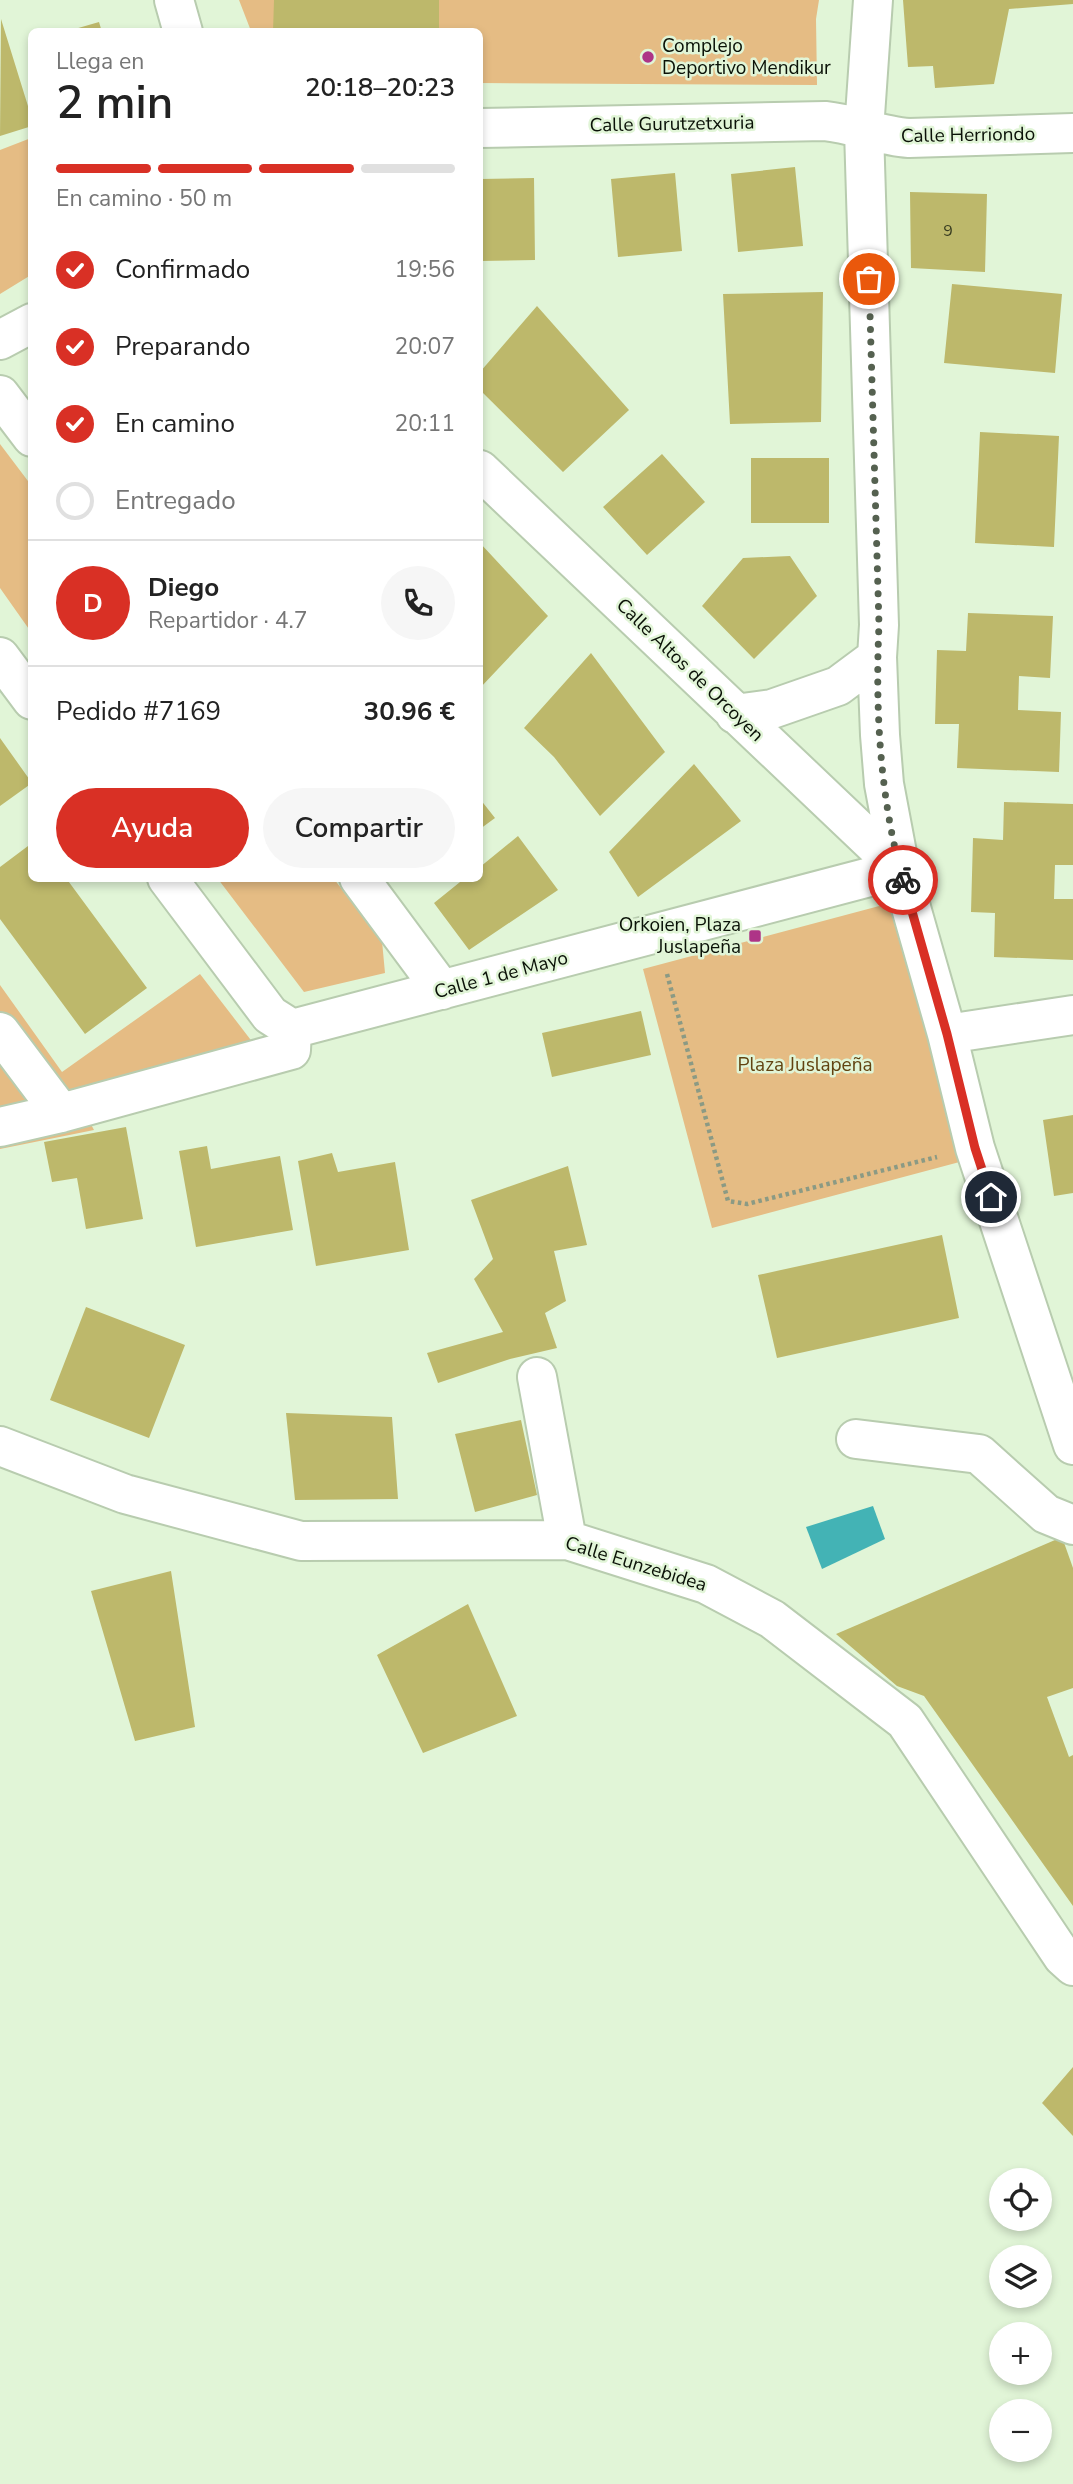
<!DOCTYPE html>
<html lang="es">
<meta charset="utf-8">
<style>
body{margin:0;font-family:"Nunito Sans",sans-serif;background:#f6f6f6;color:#222;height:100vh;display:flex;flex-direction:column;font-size:26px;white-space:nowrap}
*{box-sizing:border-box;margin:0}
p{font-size:23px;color:#767676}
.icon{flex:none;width:38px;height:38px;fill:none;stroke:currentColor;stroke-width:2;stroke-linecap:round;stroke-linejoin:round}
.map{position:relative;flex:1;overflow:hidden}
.side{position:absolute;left:28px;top:28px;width:455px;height:854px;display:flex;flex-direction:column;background:#fff;border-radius:10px;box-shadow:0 4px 10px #0003}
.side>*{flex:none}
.fabs{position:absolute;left:989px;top:2168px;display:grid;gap:14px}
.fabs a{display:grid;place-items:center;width:63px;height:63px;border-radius:50%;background:#fff;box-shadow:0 4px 10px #0003;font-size:35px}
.pin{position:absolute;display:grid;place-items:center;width:60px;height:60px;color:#fff;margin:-30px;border:4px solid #fff;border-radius:50%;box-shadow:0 2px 7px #0007}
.courier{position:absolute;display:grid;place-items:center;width:70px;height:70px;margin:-35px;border:5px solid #d93025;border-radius:50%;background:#fff;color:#222;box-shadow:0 2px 9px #0007}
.summary em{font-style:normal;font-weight:600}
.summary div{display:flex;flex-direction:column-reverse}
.summary{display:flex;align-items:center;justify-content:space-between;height:119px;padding:0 28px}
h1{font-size:46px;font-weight:600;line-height:52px}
.bar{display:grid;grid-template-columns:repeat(4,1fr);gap:10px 7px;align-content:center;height:84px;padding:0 28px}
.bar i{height:9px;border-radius:5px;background:#e0e0e0}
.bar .on{background:#d93025}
.bar p{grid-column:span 4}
.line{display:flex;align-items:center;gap:18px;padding:0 28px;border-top:2px solid #e0e0e0}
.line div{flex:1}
.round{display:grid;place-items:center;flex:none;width:74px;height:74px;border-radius:37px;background:#f6f6f6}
ol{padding:0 28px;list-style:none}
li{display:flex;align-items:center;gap:21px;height:77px}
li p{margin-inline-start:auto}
li .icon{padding:7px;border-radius:50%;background:#d93025;color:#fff;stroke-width:4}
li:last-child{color:#767676}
li i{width:38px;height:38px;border:4px solid #e0e0e0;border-radius:50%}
.action{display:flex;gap:14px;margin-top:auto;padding:14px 28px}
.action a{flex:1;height:80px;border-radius:42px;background:#d93025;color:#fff;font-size:28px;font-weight:600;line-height:80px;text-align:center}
.action a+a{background:#f6f6f6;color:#222}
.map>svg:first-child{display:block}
.green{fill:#e5bc84}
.water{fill:#43b3b5}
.building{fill:#bdb86b}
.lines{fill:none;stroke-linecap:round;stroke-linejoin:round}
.minor-casing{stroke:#b8ccaf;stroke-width:42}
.path{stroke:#8b9a84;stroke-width:4.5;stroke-dasharray:3.5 3.5;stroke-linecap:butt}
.minor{stroke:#fff;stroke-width:38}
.done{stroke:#556150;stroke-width:7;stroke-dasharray:0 12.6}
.route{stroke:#d93025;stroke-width:9}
.poi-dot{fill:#ae3487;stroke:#e1f5d7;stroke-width:2.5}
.labels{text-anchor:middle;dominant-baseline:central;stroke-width:5;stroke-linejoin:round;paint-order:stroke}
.number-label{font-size:16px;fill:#373b20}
.poi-label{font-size:19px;fill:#0a1107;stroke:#e1f5d7;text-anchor:start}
.street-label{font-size:19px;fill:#0a1107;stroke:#e1f5d7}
.park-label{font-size:19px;fill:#624310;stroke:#e1f5d7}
</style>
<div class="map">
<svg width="1073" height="2484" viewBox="0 0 1073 2484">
<rect width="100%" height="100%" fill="#e1f5d7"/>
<path class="green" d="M239,0H819L816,19L817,85L480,83V32L251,31Z
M31,138V275L0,294V150Z
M0,444L31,485V632L0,588Z
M218,879H334L382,941L385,973L304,992Z
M898,901L967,1160L712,1228L643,969Z
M200,974L264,1057L78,1100L94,1130L0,1149V985L62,1072Z"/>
<path class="water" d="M873,1506L885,1539L822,1569L806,1527Z"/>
<path class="building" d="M274,0H439V32H273Z
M903,0H1073V4L1009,9L994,84L935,88L933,66L908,67Z
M1,19L32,119V126L0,136Z
M99,22L102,32H68V31Z
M795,167L803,246L738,252L731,174Z
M675,173L682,251L618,257L611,179Z
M534,178L535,260L480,261V179Z
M910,192L987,194L985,272L911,268Z
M952,284L1062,294L1055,373L944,363Z
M823,292L821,422L730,424L723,294Z
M537,306L629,410L563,472L480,390V372Z
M980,432L1059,436L1054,547L975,543Z
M662,454L705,502L647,555L603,507Z
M751,458H829V523H751Z
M480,543L548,616L480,688Z
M790,556L817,596L754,659L702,606L743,558Z
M968,613L1053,616L1050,678L1019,676L1018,710L1061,712L1059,772L957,768L959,724H935L937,650L966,651Z
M591,653L665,752L600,816L554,757L524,728Z
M0,738L32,783L0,806Z
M694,764L741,821L638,897L609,852Z
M480,799L495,818L480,829Z
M1004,802L1073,804V865H1055L1054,899H1073V960L994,957L995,913L971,912L973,838L1003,840Z
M518,836L558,890L469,950L434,903L465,878H480V867Z
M32,843V878H66L147,988L85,1034L0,919V867Z
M641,1011L651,1055L552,1077L542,1033Z
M1073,1115V1193L1054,1196L1043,1120Z
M126,1127L143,1219L86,1229L77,1178L52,1182L44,1142Z
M207,1146L211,1169L280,1156L293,1230L196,1247L179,1151Z
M332,1153L338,1172L395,1162L409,1250L316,1266L298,1161Z
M568,1166L587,1245L554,1251L566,1301L545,1313L557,1348L510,1359L438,1383L427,1353L503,1332L474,1279L493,1259L471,1200Z
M942,1235L959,1318L777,1358L758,1275Z
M86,1307L185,1345L149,1438L50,1400Z
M286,1413L392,1417L398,1499L295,1500Z
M521,1420L537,1495L475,1512L455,1434Z
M1062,1537L1073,1568V1688L1047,1697L1069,1757L1073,1755V1906L924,1696L897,1686L836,1634Z
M171,1571L195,1727L135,1741L91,1591Z
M468,1604L517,1716L423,1753L377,1655Z
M1073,2067V2136L1042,2103Z"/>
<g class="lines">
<g class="minor-casing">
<path id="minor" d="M174,0L183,32
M873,0L864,130L879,625L877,657L880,735L884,784L900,869L947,1034L975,1148L1073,1445
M480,128L825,121C854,124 880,136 909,138L1073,133
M0,340L32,323
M0,395L32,437
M480,470L900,869
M0,657L32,700
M735,714L772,709L838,686L877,657
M167,878L270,1015L292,1029L900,869
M359,878L442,990
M0,1032L61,1113
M947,1034L1073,1015
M0,1127L61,1113L291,1050L292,1029
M537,1377L567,1540
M856,1439L979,1454L1046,1514L1073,1525
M0,1446L125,1494L301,1541L567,1540L706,1584L772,1619L905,1721L1063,1957L1073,1966"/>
</g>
<path class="path" d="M667,974L728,1201L747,1204L937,1157"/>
<use href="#minor" class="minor"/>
</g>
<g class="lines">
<path class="done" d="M869,279L879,625C875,710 880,799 903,880"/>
<path class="route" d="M903,880L947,1034L975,1148L991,1197"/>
</g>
<g class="poi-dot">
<circle cx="648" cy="57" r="7"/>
<rect x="748" y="929" width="14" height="14" rx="3.5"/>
</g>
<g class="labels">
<g class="number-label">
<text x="948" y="231">9</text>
</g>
<g class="poi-label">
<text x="662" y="46">Complejo<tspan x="662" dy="22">Deportivo Mendikur</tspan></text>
<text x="741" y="925" text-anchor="end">Orkoien, Plaza<tspan x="741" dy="22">Juslapeña</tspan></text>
</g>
<g class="street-label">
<text transform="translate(672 124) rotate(-1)">Calle Gurutzetxuria</text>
<text transform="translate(968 135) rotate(-1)">Calle Herriondo</text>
<text transform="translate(690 670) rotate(44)">Calle Altos de Orcoyen</text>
<text transform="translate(501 975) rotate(-15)">Calle 1 de Mayo</text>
<text transform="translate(636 1564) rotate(17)">Calle Eunzebidea</text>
</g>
<g class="park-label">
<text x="805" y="1065">Plaza Juslapeña</text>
</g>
</g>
</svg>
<div class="fabs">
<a><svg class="icon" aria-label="locate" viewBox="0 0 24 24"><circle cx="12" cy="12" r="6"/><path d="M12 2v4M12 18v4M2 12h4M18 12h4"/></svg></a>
<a><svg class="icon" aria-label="layers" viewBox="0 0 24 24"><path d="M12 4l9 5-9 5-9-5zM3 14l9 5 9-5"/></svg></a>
<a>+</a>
<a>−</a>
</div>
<div class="pin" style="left:869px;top:279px;background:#ea580c"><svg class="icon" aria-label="bag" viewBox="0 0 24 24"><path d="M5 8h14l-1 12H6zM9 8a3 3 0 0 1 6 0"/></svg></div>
<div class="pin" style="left:991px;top:1197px;background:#1f2937"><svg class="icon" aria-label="home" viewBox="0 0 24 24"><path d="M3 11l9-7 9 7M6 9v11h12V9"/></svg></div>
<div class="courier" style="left:903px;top:880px"><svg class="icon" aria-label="bike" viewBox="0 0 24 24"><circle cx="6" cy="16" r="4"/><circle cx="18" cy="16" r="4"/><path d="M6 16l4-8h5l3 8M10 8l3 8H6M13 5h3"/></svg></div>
<section class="side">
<div class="summary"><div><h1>2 min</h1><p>Llega en</p></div><em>20:18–20:23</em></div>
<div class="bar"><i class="on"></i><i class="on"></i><i class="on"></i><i></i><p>En camino · 50 m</p></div>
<ol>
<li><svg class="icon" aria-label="check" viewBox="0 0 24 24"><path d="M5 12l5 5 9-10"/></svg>Confirmado<p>19:56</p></li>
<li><svg class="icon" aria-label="check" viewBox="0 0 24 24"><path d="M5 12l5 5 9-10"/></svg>Preparando<p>20:07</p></li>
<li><svg class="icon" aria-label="check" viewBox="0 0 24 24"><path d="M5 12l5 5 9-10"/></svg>En camino<p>20:11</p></li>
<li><i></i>Entregado</li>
</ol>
<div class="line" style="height:126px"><b class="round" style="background:#d93025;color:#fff">D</b><div><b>Diego</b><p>Repartidor · 4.7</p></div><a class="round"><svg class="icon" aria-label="phone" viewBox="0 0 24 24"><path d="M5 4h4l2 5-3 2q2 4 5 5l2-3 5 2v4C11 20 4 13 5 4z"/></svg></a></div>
<div class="line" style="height:91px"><div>Pedido #7169</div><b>30.96 €</b></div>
<div class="action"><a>Ayuda</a><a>Compartir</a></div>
</section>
</div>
